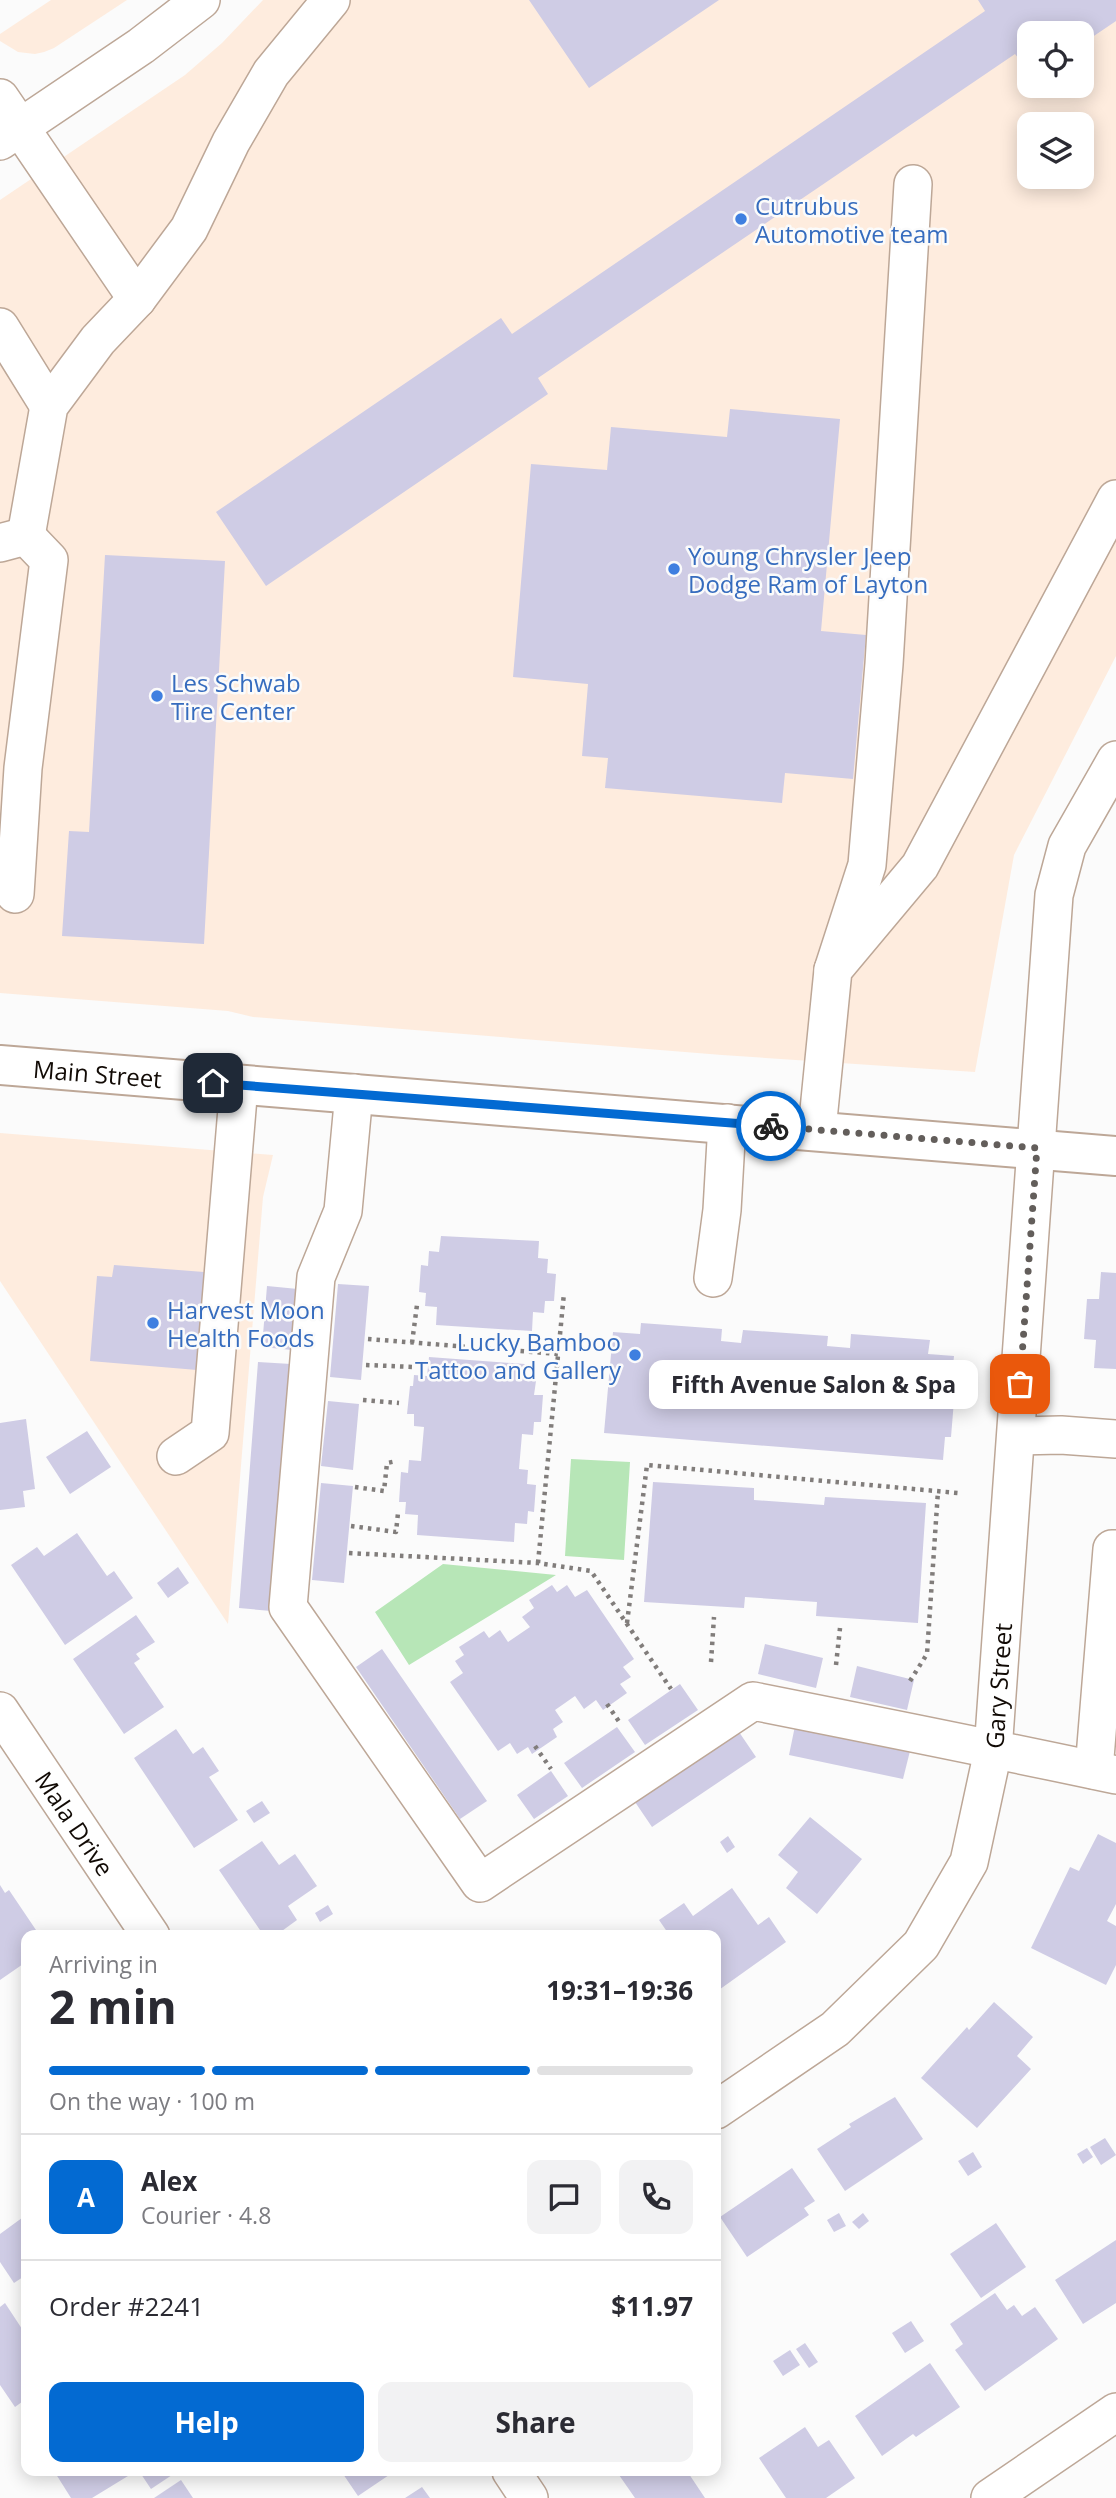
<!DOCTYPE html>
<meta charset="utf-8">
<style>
body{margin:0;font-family:"Open Sans",sans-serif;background:#f2f2f3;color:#2b2b33;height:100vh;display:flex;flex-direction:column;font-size:26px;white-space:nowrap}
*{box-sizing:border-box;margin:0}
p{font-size:23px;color:#7c7c81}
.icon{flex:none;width:38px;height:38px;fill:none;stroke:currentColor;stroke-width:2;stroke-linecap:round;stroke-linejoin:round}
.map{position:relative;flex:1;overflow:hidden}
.side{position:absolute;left:21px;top:1930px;width:700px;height:546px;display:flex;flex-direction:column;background:#fff;border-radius:14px;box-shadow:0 4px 18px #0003}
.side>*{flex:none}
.buttons{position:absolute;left:1017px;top:21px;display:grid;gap:14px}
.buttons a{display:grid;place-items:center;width:77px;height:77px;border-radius:14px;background:#fff;box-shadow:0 4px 18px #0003;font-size:35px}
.pin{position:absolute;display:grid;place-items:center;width:60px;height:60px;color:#fff;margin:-30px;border-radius:14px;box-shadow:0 4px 10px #0006}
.courier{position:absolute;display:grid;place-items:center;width:70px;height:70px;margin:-35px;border:5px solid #036ad2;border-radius:50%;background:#fff;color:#222;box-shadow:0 2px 9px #0007}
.bubble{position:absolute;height:49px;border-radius:14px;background:#fff;box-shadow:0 4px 18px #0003;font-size:23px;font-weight:700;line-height:49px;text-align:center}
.head em{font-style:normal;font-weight:700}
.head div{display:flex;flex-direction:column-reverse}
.head{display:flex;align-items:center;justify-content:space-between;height:119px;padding:0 28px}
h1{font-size:46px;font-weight:700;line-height:52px}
.bar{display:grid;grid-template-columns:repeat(4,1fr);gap:10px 7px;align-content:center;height:84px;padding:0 28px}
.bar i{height:9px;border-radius:5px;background:#e1e1e2}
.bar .on{background:#036ad2}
.bar p{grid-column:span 4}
.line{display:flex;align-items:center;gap:18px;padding:0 28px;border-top:2px solid #e1e1e2}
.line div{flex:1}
.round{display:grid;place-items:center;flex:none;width:74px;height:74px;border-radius:14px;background:#f2f2f3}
.button{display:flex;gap:14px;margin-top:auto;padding:14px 28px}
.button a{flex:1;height:80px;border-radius:14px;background:#036ad2;color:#fff;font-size:28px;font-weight:700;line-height:80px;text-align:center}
.button a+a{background:#f2f2f3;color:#2b2b33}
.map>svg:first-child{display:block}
.built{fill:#feecde;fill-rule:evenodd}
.green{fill:#b7e6b7}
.building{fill:#cfcce5}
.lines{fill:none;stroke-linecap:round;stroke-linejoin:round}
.minor-casing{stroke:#bda797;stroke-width:40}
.major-casing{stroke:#bda797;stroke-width:42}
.path{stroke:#817d7b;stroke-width:4.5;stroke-dasharray:3.5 5;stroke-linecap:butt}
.minor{stroke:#fff;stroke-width:37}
.major{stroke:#fff;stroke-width:38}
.done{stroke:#635e5b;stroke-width:7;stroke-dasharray:0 12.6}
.route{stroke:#036ad2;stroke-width:9}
.shop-dot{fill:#3f7fe0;stroke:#fbfbfb;stroke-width:2.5}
.labels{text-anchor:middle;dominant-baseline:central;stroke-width:5;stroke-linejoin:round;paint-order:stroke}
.shop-label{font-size:24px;fill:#366cbe;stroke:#fbfbfb;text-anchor:start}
.street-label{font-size:24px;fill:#110a05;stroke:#fbfbfb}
</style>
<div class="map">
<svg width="1116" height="2498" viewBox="0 0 1116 2498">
<rect width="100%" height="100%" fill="#fbfbfb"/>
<path class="built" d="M51,0H127L54,48L44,52L35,54L18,52L0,41V34Z
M263,0H1116V656L1014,855L975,1072L722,1055L253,1017L228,1011L0,993V200L185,75L222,43ZM1029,33H1082V86H1029ZM1029,124H1082V177H1029Z
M0,1133L273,1155L263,1197L228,1624L0,1281Z"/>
<path class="green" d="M571,1459L630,1462L624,1560L565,1556Z
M443,1564L556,1575L409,1665L375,1612Z"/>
<path class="building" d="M529,0H719L589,88Z
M978,0H1116V21L1082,44V33H1029V71L1015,54L538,378L548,394L266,586L216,512L501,318L512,334L985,11Z
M730,409L840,419L821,631L866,635L853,779L785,773L782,803L605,788L608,758L582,756L588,684L513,677L531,464L607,470L611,427L727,437Z
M105,555L225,561L204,944L62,936L69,831L89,832Z
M441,1236L539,1241L538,1258L548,1259L547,1273L556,1274L554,1301H545L544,1313L533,1312L532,1331L436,1325L437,1307L425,1306L426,1293L419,1292L421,1265L428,1266L429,1251L439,1252Z
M114,1265L204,1272L203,1285L217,1286L209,1371L90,1361L97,1276L112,1277Z
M1101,1272L1116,1273V1369L1094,1368L1096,1340L1084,1339L1087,1299H1099Z
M338,1284L369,1286L361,1380L330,1377Z
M267,1286L298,1289L292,1350L262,1347Z
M641,1323L722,1329L721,1341L741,1343L743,1330L828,1336L827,1346L850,1348L851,1334L930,1340L928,1354L954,1356L952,1376H956L951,1437H945L943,1460L604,1433L613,1332L640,1334Z
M429,1357L525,1364L524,1380L536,1381L534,1395H543L541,1422H534L533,1435L522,1434L519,1469L528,1470L527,1484L536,1485L534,1512L528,1511L527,1524L515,1523L514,1542L417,1535L418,1515L405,1514L406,1502H399L401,1472L408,1473L409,1460L421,1461L424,1427L414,1426V1414H407L410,1386H413L414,1375L427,1376Z
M258,1362L291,1364L271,1611L239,1608Z
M328,1401L359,1404L353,1470L321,1466Z
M26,1419L35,1489L23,1491L25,1507L0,1510V1423Z
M87,1431L111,1467L70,1494L46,1457Z
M653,1482L754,1488V1500L824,1505L825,1497L926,1503L918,1623L816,1616L817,1602L745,1597L744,1608L644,1602Z
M321,1483L353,1486L344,1583L312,1580Z
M77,1533L107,1576L114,1571L133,1598L65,1645L11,1565L37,1547L44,1556Z
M178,1567L189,1583L168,1598L157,1583Z
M552,1585L557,1592L567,1585L575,1597L587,1590L634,1659L623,1667L631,1677L620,1684L627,1693L603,1710L596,1700L584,1709L575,1696L555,1710L563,1722L553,1729L557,1737L532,1754L528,1747L517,1754L510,1743L498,1751L450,1682L463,1673L455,1661L464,1655L459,1647L484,1631L489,1638L500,1630L508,1642L530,1627L522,1617L534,1608L529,1600Z
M136,1615L155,1642L136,1654L140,1659L134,1663L164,1707L124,1734L73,1659Z
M765,1644L823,1658L816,1688L758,1674Z
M382,1649L487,1801L460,1819L356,1667Z
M857,1666L914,1680L907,1710L850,1697Z
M680,1684L698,1710L645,1745L628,1720Z
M795,1726L910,1751L903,1779L789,1755Z
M617,1727L635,1752L582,1788L564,1763Z
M176,1729L193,1754L203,1747L219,1771L209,1777L238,1820L194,1848L134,1758Z
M739,1732L756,1757L652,1827L635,1802Z
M551,1771L568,1796L534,1819L517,1795Z
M262,1801L270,1813L254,1823L246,1811Z
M810,1817L862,1859L817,1914L786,1888L798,1872L778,1855Z
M1098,1834L1116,1843V1904L1107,1921L1116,1926V1965L1106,1985L1031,1948L1070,1867L1079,1871Z
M728,1836L735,1847L727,1853L720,1842Z
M262,1841L279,1865L295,1854L317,1886L288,1906L297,1920L275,1936H264L219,1870Z
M0,1885L5,1893L9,1890L36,1930L31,1933L32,1936H26V1962L0,1980Z
M732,1888L758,1925L769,1917L786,1942L716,1992V1936H670L659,1920L684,1903L693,1916Z
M328,1905L333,1914L320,1922L315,1913Z
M994,2002L1033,2037L1017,2056L1031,2069L977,2128L921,2078L967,2027L969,2030Z
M895,2097L923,2139L845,2191L817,2149L851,2127L849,2124Z
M1105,2138L1116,2155L1101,2165L1090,2147Z
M1087,2148L1093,2157L1083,2164L1077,2154Z
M973,2152L982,2167L968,2176L958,2161Z
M792,2168L815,2201L804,2208L809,2215L747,2257L720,2217Z
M839,2213L846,2226L834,2232L827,2220Z
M863,2213L869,2221L859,2229L852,2222Z
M26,2215V2275L14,2283L0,2262V2234Z
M996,2223L1026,2267L981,2298L950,2254Z
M1116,2240V2303L1083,2324L1055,2280Z
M995,2293L1007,2310L1014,2305L1022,2316L1035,2307L1058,2339L985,2391L955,2350L963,2344L950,2324Z
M5,2303L26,2335V2399L15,2407L0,2385V2307Z
M911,2321L924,2341L905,2353L892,2333Z
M805,2343L818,2362L809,2368L796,2349Z
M790,2350L800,2365L783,2376L773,2361Z
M930,2363L960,2407L916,2437L913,2434L882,2456L855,2416Z
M805,2427L818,2447L829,2440L855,2478L826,2498H786L759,2458Z
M54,2471H125L128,2476L92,2498H71Z
M139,2471H178L151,2489Z
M341,2471H395L358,2496Z
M625,2471H680L681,2473L687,2471L705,2498H635L619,2475Z
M181,2480L193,2498H154Z
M422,2487L430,2498H405Z"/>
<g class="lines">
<g class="minor-casing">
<g id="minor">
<path d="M0,98L137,299"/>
<path d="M0,141L141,46L201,0"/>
<path d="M0,327L49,406"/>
<path d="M26,536L49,406L98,340L137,299L189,229L231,142L271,73L331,0"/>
<path d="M0,543L26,536L49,560L23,768L15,894"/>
<path d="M833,970L867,865L884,664L913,184"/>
<path d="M354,1093L343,1211L316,1277L288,1607L480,1883L753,1701C874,1725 995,1749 1116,1775"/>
<path d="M817,1130L833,970L920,866L1116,499"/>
<path d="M713,1278L722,1210L727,1123"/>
<path d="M1017,1436L1061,1435L1116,1439"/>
<path d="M176,1456L210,1433L239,1085"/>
<path id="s1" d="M0,1711L151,1936"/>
<path d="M1094,1770L1112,1549H1116"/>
<path id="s2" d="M716,2110L835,2029L921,1945L969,1862L993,1751L1054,895L1067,846L1116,760"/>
<path d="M511,2471L529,2498"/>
<path d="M990,2498L1116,2412"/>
</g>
</g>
<g class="major-casing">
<g id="major">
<path id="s3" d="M0,1065L1116,1156"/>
</g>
</g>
<path class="path" d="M368,1339L558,1354
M412,1343L417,1305
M366,1365L413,1367
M363,1400L399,1403
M355,1487L384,1491L387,1463L397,1461
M351,1526L396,1532L398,1513
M349,1553L538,1563L591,1571L671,1689
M538,1563L564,1293
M627,1623L647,1465L958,1493
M711,1662L714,1617
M836,1665L840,1628
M910,1681L927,1654L938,1491
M607,1704L620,1723
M535,1746L551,1769"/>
<use href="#minor" class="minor"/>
<use href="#major" class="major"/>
</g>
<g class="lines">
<path class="done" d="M771,1126L1037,1148L1020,1384"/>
<path class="route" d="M213,1083L771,1126"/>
</g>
<g class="shop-dot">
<circle cx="741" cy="219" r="7"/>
<circle cx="674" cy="569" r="7"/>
<circle cx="157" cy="696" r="7"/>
<circle cx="153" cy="1323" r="7"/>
<circle cx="635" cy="1355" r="7"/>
</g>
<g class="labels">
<g class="shop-label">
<text x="755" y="205">Cutrubus<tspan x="755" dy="28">Automotive team</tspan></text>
<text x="688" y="555">Young Chrysler Jeep<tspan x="688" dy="28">Dodge Ram of Layton</tspan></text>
<text x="171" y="682">Les Schwab<tspan x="171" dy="28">Tire Center</tspan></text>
<text x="167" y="1309">Harvest Moon<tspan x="167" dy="28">Health Foods</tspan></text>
<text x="621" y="1341" text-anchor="end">Lucky Bamboo<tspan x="621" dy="28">Tattoo and Gallery</tspan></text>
</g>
<g class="street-label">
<text stroke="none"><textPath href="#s3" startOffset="98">Main Street</textPath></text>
<text stroke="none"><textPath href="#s2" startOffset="539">Gary Street</textPath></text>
<text stroke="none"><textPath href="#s1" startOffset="135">Mala Drive</textPath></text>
</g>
</g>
</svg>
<div class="buttons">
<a><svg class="icon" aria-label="locate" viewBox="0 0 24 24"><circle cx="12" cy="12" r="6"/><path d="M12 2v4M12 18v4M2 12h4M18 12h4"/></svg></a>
<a><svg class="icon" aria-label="layers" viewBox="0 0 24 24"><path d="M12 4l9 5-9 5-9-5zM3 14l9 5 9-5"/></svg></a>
</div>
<div class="pin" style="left:1020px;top:1384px;background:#ea580c"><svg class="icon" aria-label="bag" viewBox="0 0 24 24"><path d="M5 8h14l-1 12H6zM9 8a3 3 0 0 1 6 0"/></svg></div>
<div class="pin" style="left:213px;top:1083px;background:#1f2937"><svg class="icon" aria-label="home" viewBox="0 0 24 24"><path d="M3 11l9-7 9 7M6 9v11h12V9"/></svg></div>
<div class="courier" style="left:771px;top:1126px"><svg class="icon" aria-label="bike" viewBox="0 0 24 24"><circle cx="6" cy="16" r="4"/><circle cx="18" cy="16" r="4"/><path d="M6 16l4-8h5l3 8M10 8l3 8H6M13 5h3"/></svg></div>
<div class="bubble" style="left:649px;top:1360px;width:329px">Fifth Avenue Salon &amp; Spa</div>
<section class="side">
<div class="head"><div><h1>2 min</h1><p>Arriving in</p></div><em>19:31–19:36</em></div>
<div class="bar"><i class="on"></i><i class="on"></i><i class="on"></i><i></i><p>On the way · 100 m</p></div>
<div class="line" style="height:126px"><b class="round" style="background:#036ad2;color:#fff">A</b><div><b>Alex</b><p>Courier · 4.8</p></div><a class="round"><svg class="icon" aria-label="chat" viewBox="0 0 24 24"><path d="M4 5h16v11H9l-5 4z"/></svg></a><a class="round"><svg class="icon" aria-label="phone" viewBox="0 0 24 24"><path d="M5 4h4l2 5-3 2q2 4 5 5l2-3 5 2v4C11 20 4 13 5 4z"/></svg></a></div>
<div class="line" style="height:91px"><div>Order #2241</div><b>$11.97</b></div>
<div class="button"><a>Help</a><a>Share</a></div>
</section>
</div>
